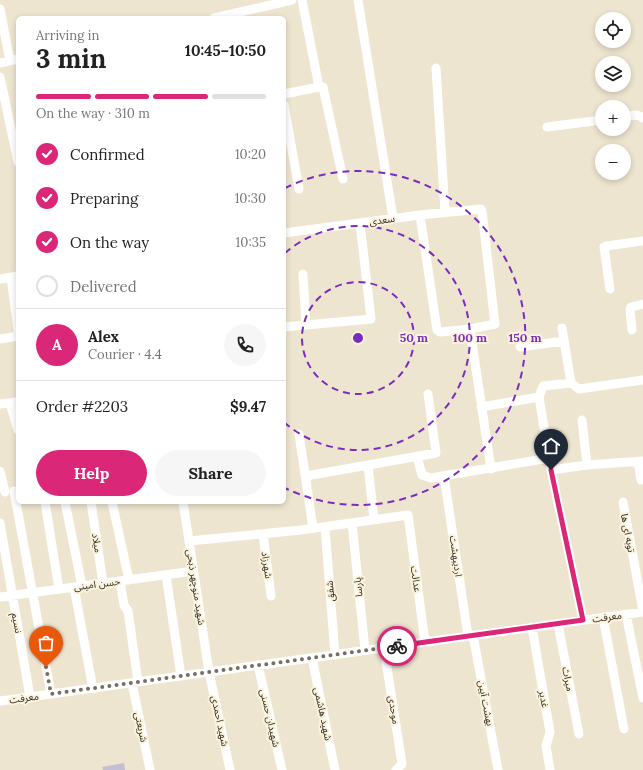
<!DOCTYPE html>
<meta charset="utf-8">
<style>
body{margin:0;font-family:Lora,"Noto Sans Arabic",serif;background:#f6f6f6;color:#222;height:100vh;display:flex;flex-direction:column;font-size:15px;white-space:nowrap}
*{box-sizing:border-box;margin:0}
p{font-size:13px;color:#767676}
.icon{flex:none;width:22px;height:22px;fill:none;stroke:currentColor;stroke-width:2;stroke-linecap:round;stroke-linejoin:round}
.map{position:relative;flex:1;overflow:hidden}
.sheet{position:absolute;left:16px;top:16px;width:270px;height:488px;display:flex;flex-direction:column;background:#fff;border-radius:6px;box-shadow:0 2px 6px #0003}
.sheet>*{flex:none}
.controls{position:absolute;left:595px;top:12px;display:grid;gap:8px}
.controls a{display:grid;place-items:center;width:36px;height:36px;border-radius:50%;background:#fff;box-shadow:0 2px 6px #0003;font-size:20px}
.pin{position:absolute;display:grid;place-items:center;width:34px;height:34px;color:#fff;margin:-41px -17px;border-radius:50% 50% 50% 0;rotate:-45deg;box-shadow:0 0 4px #0007}
.pin .icon{rotate:45deg}
.courier{position:absolute;display:grid;place-items:center;width:40px;height:40px;margin:-20px;border:3px solid #db2777;border-radius:50%;background:#fff;color:#222;box-shadow:0 1px 5px #0007}
.headline em{font-style:normal;font-weight:700}
.headline div{display:flex;flex-direction:column-reverse}
.headline{display:flex;align-items:center;justify-content:space-between;height:68px;padding:0 20px}
h1{font-size:26px;font-weight:700;line-height:30px}
.bar{display:grid;grid-template-columns:repeat(4,1fr);gap:6px 4px;align-content:center;height:48px;padding:0 20px}
.bar i{height:5px;border-radius:3px;background:#e0e0e0}
.bar .active{background:#db2777}
.bar p{grid-column:span 4}
.line{display:flex;align-items:center;gap:10px;padding:0 20px;border-top:1px solid #e0e0e0}
.line div{flex:1}
.round{display:grid;place-items:center;flex:none;width:42px;height:42px;border-radius:21px;background:#f6f6f6}
ol{padding:0 20px;list-style:none}
li{display:flex;align-items:center;gap:12px;height:44px}
li p{margin-inline-start:auto}
li .icon{padding:4px;border-radius:50%;background:#db2777;color:#fff;stroke-width:4}
li:last-child{color:#767676}
li i{width:22px;height:22px;border:2px solid #e0e0e0;border-radius:50%}
.cta{display:flex;gap:8px;margin-top:auto;padding:8px 20px}
.cta a{flex:1;height:46px;border-radius:24px;background:#db2777;color:#fff;font-size:16px;font-weight:700;line-height:46px;text-align:center}
.cta a+a{background:#f6f6f6;color:#222}
.map>svg:first-child{display:block}
.building{fill:#c3bfd4}
.lines{fill:none;stroke-linecap:round;stroke-linejoin:round}
.minor{stroke:#fff;stroke-width:9}
.done{stroke:#746f62;stroke-width:4;stroke-dasharray:0 7.2}
.route{stroke:#db2777;stroke-width:5}
.ring{fill:none;stroke:#7b2cbf;stroke-width:2;stroke-dasharray:7 5}
.labels{text-anchor:middle;dominant-baseline:central;stroke-width:4;stroke-linejoin:round;paint-order:stroke}
.street-label{font-size:10px;fill:#332f27;stroke:#fcf3dd}
.centre{fill:#7b2cbf;stroke:#fcf3dd;stroke-width:2}
.ring-label{font-size:12px;text-anchor:middle;font-weight:bold;fill:#7b2cbf;stroke:#fcf3dd;stroke-width:4;stroke-linejoin:round;paint-order:stroke}
</style>
<div class="map">
<svg width="643" height="770" viewBox="0 0 643 770">
<rect width="100%" height="100%" fill="#eee5d0"/>
<path class="building" d="M124,763L125,770H103L102,767Z"/>
<g class="lines">
<path class="minor" d="M302,0L319,87
M358,0L393,218
M0,9L10,61
M214,18L292,0
M0,63L18,59
M436,68L445,212
M0,77L18,162
M284,94L319,87H323L343,179
M284,105L299,189
M624,117C630,116 638,113 643,118
M547,127L602,120
M284,233L420,215L481,209L482,211L495,324L470,329L440,332L437,330L420,215
M303,274L306,325
M11,277L18,330
M0,279L18,276
M610,289L604,247L606,246L643,241
M284,327L371,319L360,223
M562,328L571,383
M470,329L491,469
M632,330L630,309L631,307L643,304
M0,339L18,336
M520,347L564,341
M539,397L551,470L583,620
M539,397L543,386L571,383L579,389L643,380
M10,403L18,430
M0,404L18,402
M481,407L539,397
M582,420L587,465
M299,434L313,528
M417,456L422,475L431,478L549,458
M638,462L641,480
M368,465L374,520
M551,470L587,465L643,461
M0,471L5,492
M306,476L436,453L428,394
M444,476L468,636
M14,491L51,694
M45,502L59,589
M65,502L82,586
M91,502L103,583
M112,502L129,580
M183,502L209,672L230,770
M623,502L643,611
M0,523L30,697
M352,523L365,650
M325,527L335,655
M263,534L271,596
M189,541L301,530L408,515L425,642
M166,575L181,676
M120,581L124,605L128,611L138,682
M74,587L93,689
M0,597L194,571
M626,614L643,698
M603,617L624,729
M558,624L579,734
M532,627L550,732L546,746L550,770
M473,635L498,770
M384,648L402,764L396,770
M312,658L335,770
M258,665L282,770
M132,683L150,770
M0,701L643,612"/>
</g>
<g class="lines">
<path class="done" d="M46,667L51,694L397,646"/>
<path class="route" d="M397,646L583,620L551,470"/>
</g>
<g class="ring">
<circle cx="358" cy="338" r="56"/>
<path d="M285 253A112 112 0 1 1 285 423"/>
<path d="M285 188A167 167 0 1 1 285 488"/>
</g>
<g class="labels">
<g class="street-label">
<text transform="translate(382 220) rotate(-8)">سعدی</text>
<text transform="translate(628 533) rotate(79)">توبه ای ها</text>
<text transform="translate(97 543) rotate(81)">میلاد</text>
<text transform="translate(456 556) rotate(82)">اردیبهشت</text>
<text transform="translate(267 565) rotate(82)">شهرزاد</text>
<text transform="translate(416 579) rotate(82)">عدالت</text>
<text transform="translate(97 584) rotate(-7)">حسن امینی</text>
<text transform="translate(196 587) rotate(81)">شهید منوچهر ذبحی</text>
<text transform="translate(358 587) rotate(-96)">پارسا</text>
<text transform="translate(330 591) rotate(-94)">شفق</text>
<text transform="translate(607 617) rotate(-8)">معرفت</text>
<text transform="translate(17 623) rotate(80)">نسیم</text>
<text transform="translate(568 679) rotate(79)">میراث</text>
<text transform="translate(24 698) rotate(-8)">معرفت</text>
<text transform="translate(544 699) rotate(80)">غدیر</text>
<text transform="translate(486 703) rotate(79)">بهشت آیین</text>
<text transform="translate(394 710) rotate(81)">موحدی</text>
<text transform="translate(323 714) rotate(78)">شهید هاشمی</text>
<text transform="translate(270 718) rotate(77)">شهیدان حسنی</text>
<text transform="translate(220 721) rotate(78)">شهید احمدی</text>
<text transform="translate(141 727) rotate(78)">شریعتی</text>
</g>
</g>
<circle cx="358" cy="338" r="6" class="centre"/>
<g class="ring-label">
<text x="414" y="342">50 m</text>
<text x="470" y="342">100 m</text>
<text x="525" y="342">150 m</text>
</g>
</svg>
<div class="controls">
<a><svg class="icon" aria-label="locate" viewBox="0 0 24 24"><circle cx="12" cy="12" r="6"/><path d="M12 2v4M12 18v4M2 12h4M18 12h4"/></svg></a>
<a><svg class="icon" aria-label="layers" viewBox="0 0 24 24"><path d="M12 4l9 5-9 5-9-5zM3 14l9 5 9-5"/></svg></a>
<a>+</a>
<a>−</a>
</div>
<div class="pin" style="left:46px;top:667px;background:#ea580c"><svg class="icon" aria-label="bag" viewBox="0 0 24 24"><path d="M5 8h14l-1 12H6zM9 8a3 3 0 0 1 6 0"/></svg></div>
<div class="pin" style="left:551px;top:470px;background:#1f2937"><svg class="icon" aria-label="home" viewBox="0 0 24 24"><path d="M3 11l9-7 9 7M6 9v11h12V9"/></svg></div>
<div class="courier" style="left:397px;top:646px"><svg class="icon" aria-label="bike" viewBox="0 0 24 24"><circle cx="6" cy="16" r="4"/><circle cx="18" cy="16" r="4"/><path d="M6 16l4-8h5l3 8M10 8l3 8H6M13 5h3"/></svg></div>
<section class="sheet">
<div class="headline"><div><h1>3 min</h1><p>Arriving in</p></div><em>10:45–10:50</em></div>
<div class="bar"><i class="active"></i><i class="active"></i><i class="active"></i><i></i><p>On the way · 310 m</p></div>
<ol>
<li><svg class="icon" aria-label="check" viewBox="0 0 24 24"><path d="M5 12l5 5 9-10"/></svg>Confirmed<p>10:20</p></li>
<li><svg class="icon" aria-label="check" viewBox="0 0 24 24"><path d="M5 12l5 5 9-10"/></svg>Preparing<p>10:30</p></li>
<li><svg class="icon" aria-label="check" viewBox="0 0 24 24"><path d="M5 12l5 5 9-10"/></svg>On the way<p>10:35</p></li>
<li><i></i>Delivered</li>
</ol>
<div class="line" style="height:72px"><b class="round" style="background:#db2777;color:#fff">A</b><div><b>Alex</b><p>Courier · 4.4</p></div><a class="round"><svg class="icon" aria-label="phone" viewBox="0 0 24 24"><path d="M5 4h4l2 5-3 2q2 4 5 5l2-3 5 2v4C11 20 4 13 5 4z"/></svg></a></div>
<div class="line" style="height:52px"><div>Order #2203</div><b>$9.47</b></div>
<div class="cta"><a>Help</a><a>Share</a></div>
</section>
</div>
